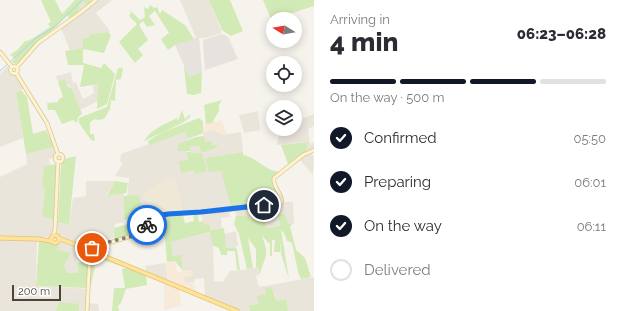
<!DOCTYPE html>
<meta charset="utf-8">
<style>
body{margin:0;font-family:Raleway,sans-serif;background:#f2f2f3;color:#2b2b33;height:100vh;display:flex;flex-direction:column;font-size:15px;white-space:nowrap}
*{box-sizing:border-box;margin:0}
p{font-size:13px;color:#7c7c81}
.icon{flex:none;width:22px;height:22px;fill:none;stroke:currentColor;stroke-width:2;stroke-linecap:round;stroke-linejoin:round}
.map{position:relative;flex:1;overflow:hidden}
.side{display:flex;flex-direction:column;background:#fff;width:308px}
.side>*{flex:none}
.needle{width:26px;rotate:281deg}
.buttons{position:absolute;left:266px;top:12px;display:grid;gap:8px}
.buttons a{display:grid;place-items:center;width:36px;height:36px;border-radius:50%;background:#fff;box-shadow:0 2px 10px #0003;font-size:20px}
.scale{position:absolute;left:12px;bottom:10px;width:49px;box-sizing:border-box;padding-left:4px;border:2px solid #4b4439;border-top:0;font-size:11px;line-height:14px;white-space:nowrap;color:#4b4439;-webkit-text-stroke:3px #fff;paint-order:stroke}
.pin{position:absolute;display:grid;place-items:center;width:34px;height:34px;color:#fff;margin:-17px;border:2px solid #fff;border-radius:50%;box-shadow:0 1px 4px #0007}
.courier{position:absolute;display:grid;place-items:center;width:40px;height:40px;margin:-20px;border:3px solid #1a73e8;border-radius:50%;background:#fff;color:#222;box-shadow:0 1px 5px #0007}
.headline em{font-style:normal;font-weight:800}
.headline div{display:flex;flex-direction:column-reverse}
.headline{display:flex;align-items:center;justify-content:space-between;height:68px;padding:0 16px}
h1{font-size:26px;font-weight:800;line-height:30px}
.bar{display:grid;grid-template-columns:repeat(4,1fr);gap:6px 4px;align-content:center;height:48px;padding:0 16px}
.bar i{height:5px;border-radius:3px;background:#e1e1e2}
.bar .selected{background:#111827}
.bar p{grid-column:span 4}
ol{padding:0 16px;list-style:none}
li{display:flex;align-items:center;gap:12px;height:44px}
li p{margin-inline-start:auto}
li .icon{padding:4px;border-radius:50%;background:#111827;color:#fff;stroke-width:4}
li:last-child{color:#7c7c81}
li i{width:22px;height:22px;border:2px solid #e1e1e2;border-radius:50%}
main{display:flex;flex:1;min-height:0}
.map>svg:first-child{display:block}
.residential{fill:#eae5da}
.commercial{fill:#f7ead8}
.industrial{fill:#e6e2dd}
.education{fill:#efe8d6}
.green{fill:#d2eab5}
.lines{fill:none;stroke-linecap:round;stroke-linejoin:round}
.stream{stroke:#a9d4f2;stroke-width:1}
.secondary-casing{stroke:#d6c79b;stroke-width:4.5}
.primary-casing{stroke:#e6c16a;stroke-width:5}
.secondary{stroke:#fff3cd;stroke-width:3}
.primary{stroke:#ffe39c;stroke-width:3.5}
.done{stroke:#878178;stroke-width:4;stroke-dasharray:0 7.2}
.route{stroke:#1a73e8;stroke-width:5}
</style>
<main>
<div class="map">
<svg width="314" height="311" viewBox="0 0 314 311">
<rect width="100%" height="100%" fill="#f6f3ec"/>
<path class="residential" d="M84,0L91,2L90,0H112L96,13L110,31L108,32L91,34L83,48L70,50L60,26L77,14L80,4Z
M180,0H209L222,33L205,38H196Z
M8,66L9,73L15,76L24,88L16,93L23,138L0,147V74Z
M71,72L73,83L76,82L83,99L94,93L93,85L98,84V101L80,110L72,89L62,80L58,82L56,76Z
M298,109L299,120L314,114V126L308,129L310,144L314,142V151L311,152L314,157L313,175L299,159L306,154L307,142L277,145L280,129H295V110Z
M258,111L260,130L244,133L239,115Z
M213,130L223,135L241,132L243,152L205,158L221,171L231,208L252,205L253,218H249V215L236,216L235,210L229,211L230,217L221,218L222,228L210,230L204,225L201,214L168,215L169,221L161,222L160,218L146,223L140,216L139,196L127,197L129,178L115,176L123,163L120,162L121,154L185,131L188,140L178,144V151H187L188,160L181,172L194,170L206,171L202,153L190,152L191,146H200V151H211L218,144L212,145L205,142L203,133Z
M54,147L55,154L53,158L49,159L50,165L43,187H45L42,216L54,220L55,223L69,224L73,198L86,196V181H115L106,196L124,193V222L115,224L113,238L87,248L80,245L76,255L78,273H67L57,250L60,237L57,231H54L49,237H37L36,286L90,289L89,303L98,304L99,311H0V177L27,164L26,154Z
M280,202H293L294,223L288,224L278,214L280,226L265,228L263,204Z
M236,231L238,246L226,248L224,234Z
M211,232L213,243L214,281L223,282L230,271L243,270L258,267L260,274L256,276L259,287L314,277V311H288L286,299L277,301L275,294H267L259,304L249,305L250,311H234L205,299L204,278L195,279L194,282L185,284L184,277L192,270L183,271L181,256H173L171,242Z
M165,263L168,281L146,271L145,266Z"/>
<path class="commercial" d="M221,120L227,134L223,135L213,130L203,133L204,125Z
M175,261L177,272L192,270L193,276L184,277L185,283L194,282L196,293L179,288L181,306L164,310V282L168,281L165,263Z"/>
<path class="industrial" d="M222,34L228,37L238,59L205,70L203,40Z
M199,37L202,72L189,77L175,45Z"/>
<path class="education" d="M173,176L175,177L183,212L151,214L148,211L143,193Z"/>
<path class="green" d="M41,0H55L62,14L75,0H90L92,2L87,5L84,1L80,4L77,14L69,19L68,15C53,29 35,47 19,63L14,64L12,62L15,59L10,55L17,50L25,41L30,40L50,27L48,24L51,22Z
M209,0H230L243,31L231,36L222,30Z
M263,0H314V6L273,19L272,21Z
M150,5L154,8L157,7L160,14L162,10L185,25L194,39L175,45L168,50L161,39L169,33L155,11L149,16L155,25L147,27L143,21L139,25L148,40L138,49L143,55L135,63L119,42L137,24L129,16L131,13L130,10L140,20L145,17L144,7L148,9Z
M108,32L111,35L104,53L83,49V63L101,68L104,63L115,74L107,104L97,109L98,84L80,87L84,65H68L65,51L83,48V38H88L91,34Z
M184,66L189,77L202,72L201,93L194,95L187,94Z
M118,68H123L121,79L116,80L115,101L111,100L110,109L104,119L98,120L95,119L90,122V134H94L95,141L91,140L79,123V118L107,107Z
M62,80H65L67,86L72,89L82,114L78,117L77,123L73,120L62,124L55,110H48L47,103L58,102L59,99L63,97L58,82Z
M21,90L27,97L33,134L46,130L54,147L26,154L16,93Z
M222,100L219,105V111L212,123L206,124L204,105Z
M182,110L185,119L190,114V117C181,126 157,133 144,142C150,129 166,124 177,118L178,121Z
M199,118L203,121V133L188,139L185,132L149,145L148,141L161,133Z
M204,136L205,142L211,141L212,145L218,144C215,151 208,151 201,152L199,146H191L190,151H178V144L196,137Z
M308,142L306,152L288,164L281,145Z
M187,152L202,153L207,171L195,174L194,170L181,173L179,161L188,160Z
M243,152V155C257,158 265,170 279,172C267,182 277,189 281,202L231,208L221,171L209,172L205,158Z
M76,156L69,224L58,223L61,163L65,159Z
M56,164L54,220L42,216L45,187H42L44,166Z
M115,181L128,183L126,193L107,196Z
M139,195L142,207L139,210L140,216L124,220V196Z
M263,207L266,228L280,226L278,214H285L288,224L294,223L290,226L296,250L305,258L311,277L301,279L298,272L292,243L287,241L284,233L281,230L289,279L281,254L280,238V252H274L275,240H272V256H270V244L262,236C270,258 265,254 260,274L258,267H256V249L248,238L253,268L247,269L239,234L234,224L236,216L249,215V218H253L252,208Z
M193,214H198L199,222L203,221L204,225L209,224L210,230L224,228L226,248L236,247L237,250L240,270H237L235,251H227V255H221L219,248L213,246L210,232L171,242L173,256L181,255L183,271L175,261L167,262L165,239L161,222L168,221L167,215H183L185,223L194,221Z
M142,220L146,226L140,232L114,239V228Z
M39,240L47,241L53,245L59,243L57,250L71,253L64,265L67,273H78L77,263L88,260L86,288L36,286Z
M96,256H101L146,275L147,285L126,289C123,295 123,302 118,306L119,311H112L114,288H125L122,269L127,268L97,258L90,289L91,260Z
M271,287L277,301L286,299L288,311H250L249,305L259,304L257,296L266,294L265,288Z
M59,302L79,304V311H56Z"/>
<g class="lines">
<path class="stream" d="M10,62L35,39L57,25L82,0
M0,71L8,64"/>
<g class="secondary-casing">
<path id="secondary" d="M0,52L12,67
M10.5 70a3.5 3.5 0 1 1 7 0a3.5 3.5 0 1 1-7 0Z
M17,67L38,43L80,13L96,0
M16,73L47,123L58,154
M55 158a4 4 0 1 1 8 0a4 4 0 1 1-8 0Z
M143.5 218a3.5 3.5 0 1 1 7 0a3.5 3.5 0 1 1-7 0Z
M150,217L168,214L218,211L281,203C284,195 272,187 274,178L303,155L314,150
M53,236L55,230L58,161
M93,248L141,233L147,228L148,221
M87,311L90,253"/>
</g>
<g class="primary-casing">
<path id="primary" d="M51 239a4 4 0 1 1 8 0a4 4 0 1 1-8 0Z
M0,238L38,239L51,241
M58,238L87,249H91
M87,249L92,255L95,254L96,250L91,249L90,253
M95,254L101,255L237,311"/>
</g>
<use href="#secondary" class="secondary"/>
<use href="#primary" class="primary"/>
</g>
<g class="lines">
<path class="done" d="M92,248L96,250L98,246L101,244L141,234L145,230L147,225"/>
<path class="route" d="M147,225L150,217L168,214L201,212L264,205"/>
</g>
</svg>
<div class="buttons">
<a><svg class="needle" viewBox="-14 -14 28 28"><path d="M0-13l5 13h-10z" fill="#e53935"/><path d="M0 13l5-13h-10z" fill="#7c7c81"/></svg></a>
<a><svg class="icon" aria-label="locate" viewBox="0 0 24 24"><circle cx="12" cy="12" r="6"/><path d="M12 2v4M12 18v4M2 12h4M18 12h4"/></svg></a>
<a><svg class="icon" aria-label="layers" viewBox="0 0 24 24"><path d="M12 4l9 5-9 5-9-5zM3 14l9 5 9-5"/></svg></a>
</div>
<div class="scale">200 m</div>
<div class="pin" style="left:92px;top:248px;background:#ea580c"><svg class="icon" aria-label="bag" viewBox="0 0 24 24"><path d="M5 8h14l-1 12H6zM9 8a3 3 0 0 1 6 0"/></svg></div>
<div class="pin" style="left:264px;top:205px;background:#1f2937"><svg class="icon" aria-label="home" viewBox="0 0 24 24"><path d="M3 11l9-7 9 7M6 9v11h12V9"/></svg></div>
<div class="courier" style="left:147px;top:225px"><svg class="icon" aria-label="bike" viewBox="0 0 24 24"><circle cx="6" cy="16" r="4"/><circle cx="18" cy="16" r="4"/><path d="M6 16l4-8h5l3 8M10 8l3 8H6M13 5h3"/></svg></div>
</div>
<section class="side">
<div class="headline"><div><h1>4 min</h1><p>Arriving in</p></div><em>06:23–06:28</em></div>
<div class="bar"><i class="selected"></i><i class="selected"></i><i class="selected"></i><i></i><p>On the way · 500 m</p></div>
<ol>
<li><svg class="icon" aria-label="check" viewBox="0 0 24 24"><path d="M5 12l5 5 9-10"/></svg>Confirmed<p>05:50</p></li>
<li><svg class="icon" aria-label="check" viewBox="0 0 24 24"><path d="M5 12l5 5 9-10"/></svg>Preparing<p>06:01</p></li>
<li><svg class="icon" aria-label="check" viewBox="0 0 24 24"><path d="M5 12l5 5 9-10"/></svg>On the way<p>06:11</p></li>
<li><i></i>Delivered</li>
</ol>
</section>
</main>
